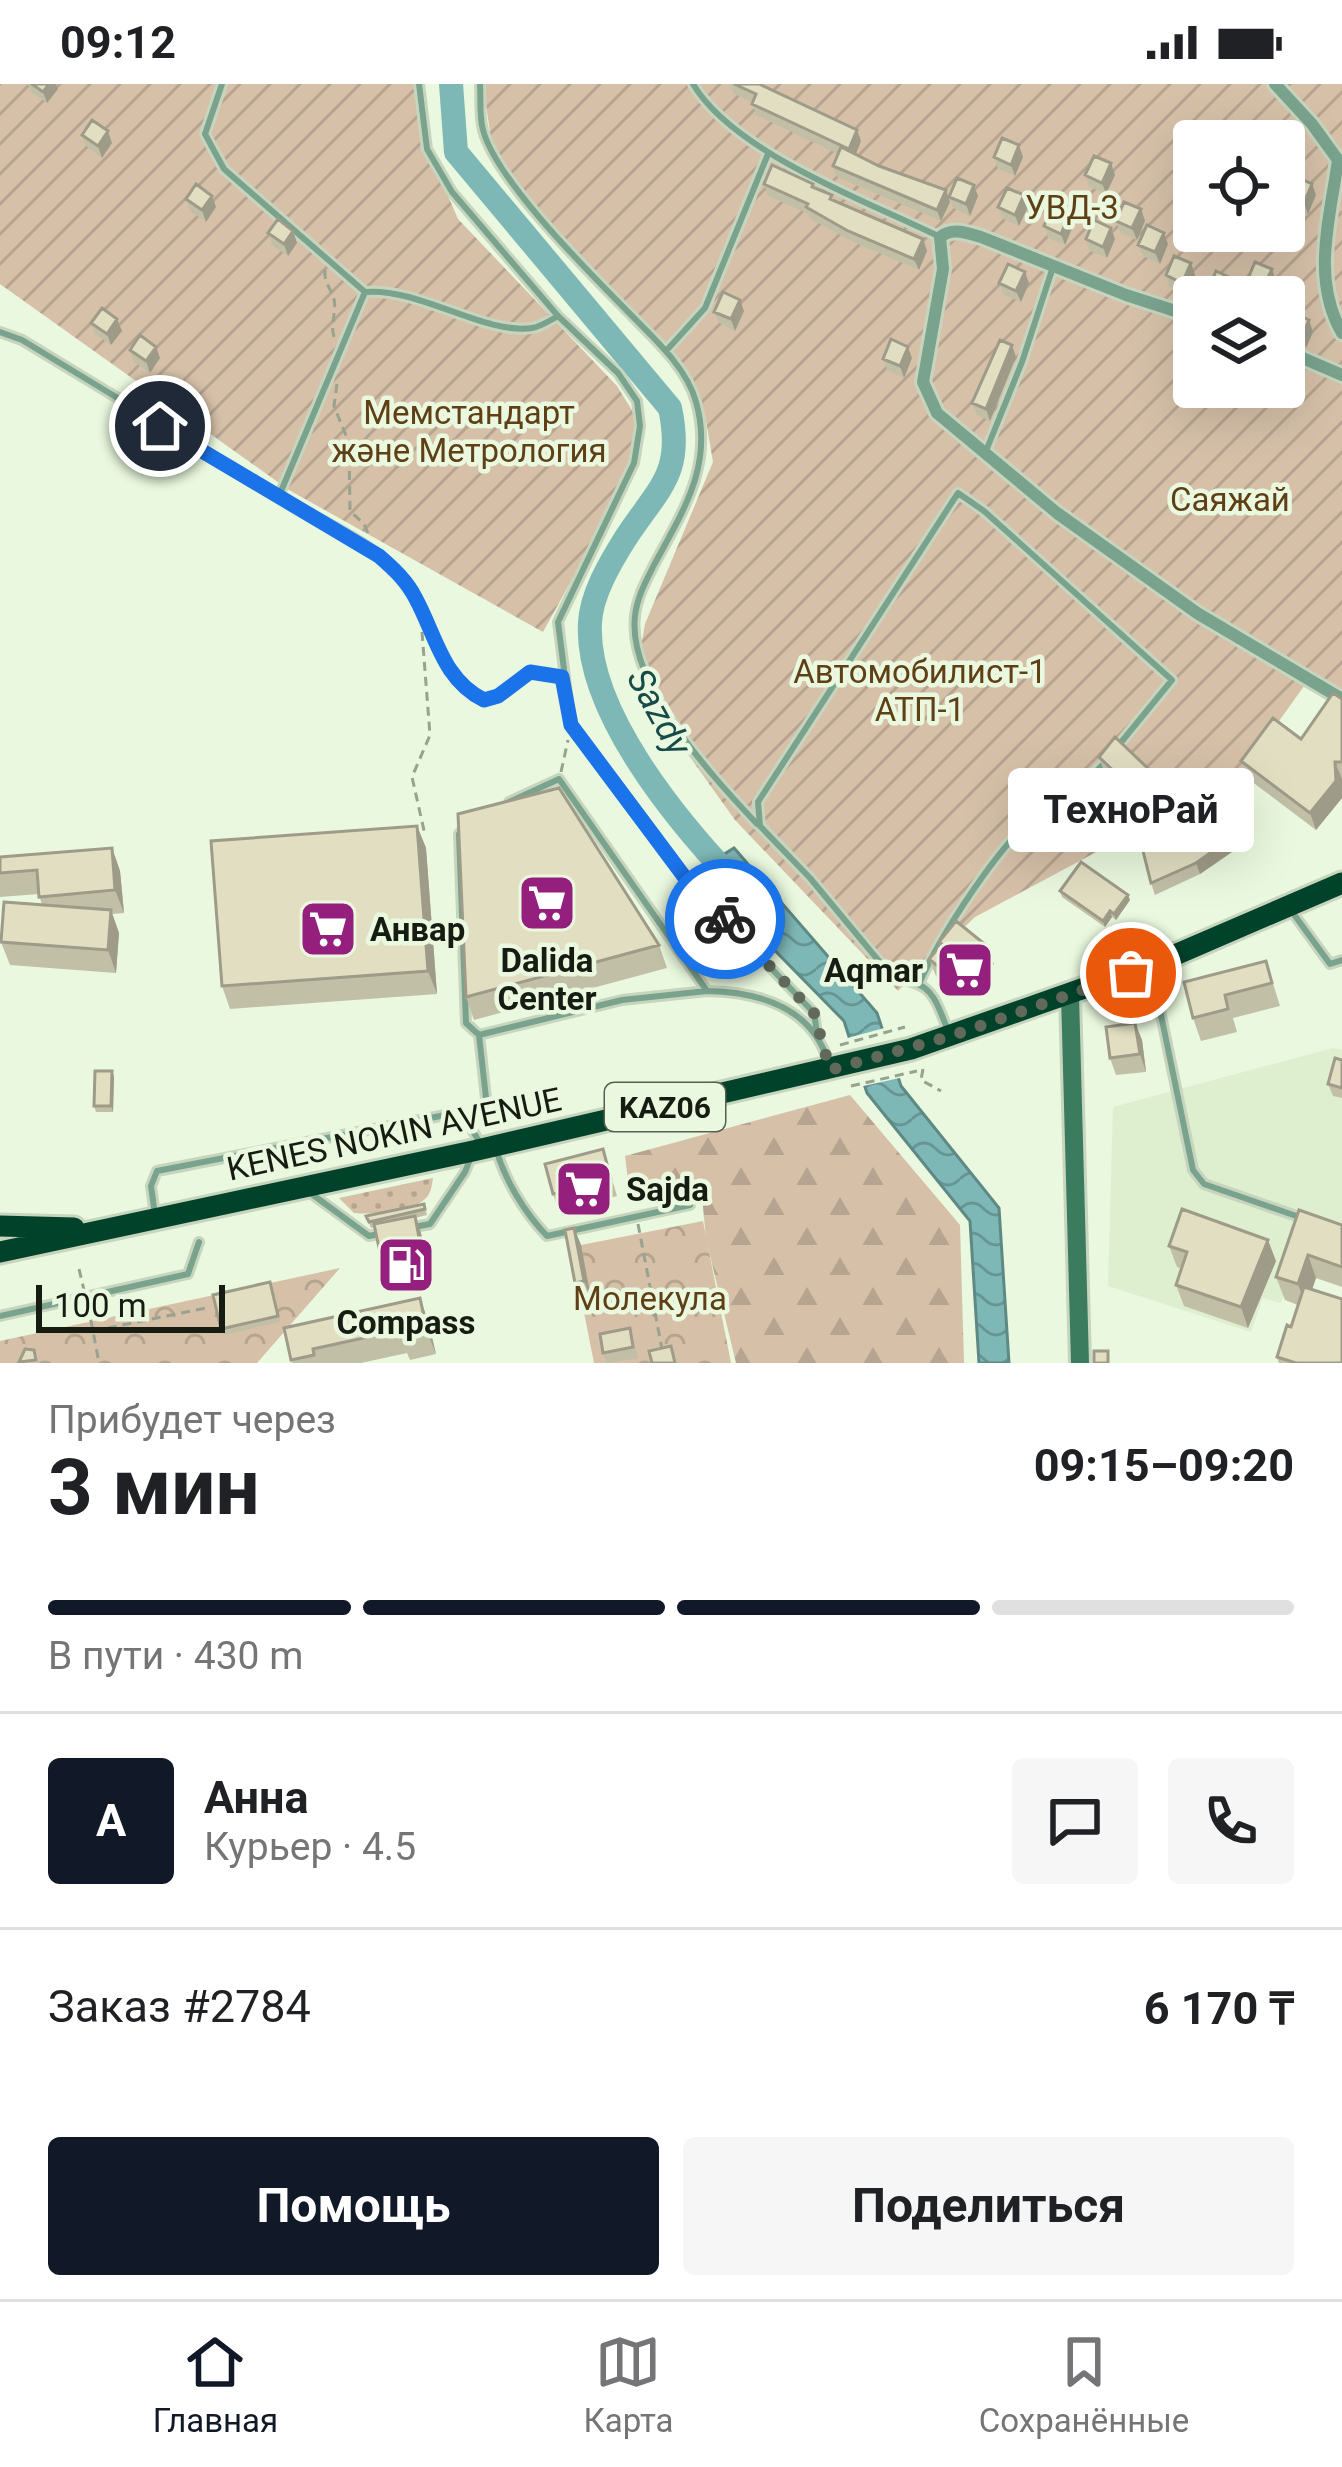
<!DOCTYPE html>
<html lang="ru">
<meta charset="utf-8">
<style>
body{margin:0;font-family:Roboto,sans-serif;background:#f6f6f6;color:#202124;height:100vh;display:flex;flex-direction:column;font-size:45px;white-space:nowrap}
*{box-sizing:border-box;margin:0}
p{font-size:39px;color:#757577}
.icon{flex:none;width:66px;height:66px;fill:none;stroke:currentColor;stroke-width:2;stroke-linecap:round;stroke-linejoin:round}
.map{position:relative;height:1279px;overflow:hidden}
.sheet{display:flex;flex-direction:column;background:#fff;flex:1}
.sheet>*{flex:none}
.controls{position:absolute;left:1173px;top:36px;display:grid;gap:24px}
.controls a{display:grid;place-items:center;width:132px;height:132px;border-radius:12px;background:#fff;box-shadow:0 12px 48px #0002;font-size:60px}
.scale{position:absolute;left:36px;bottom:30px;width:189px;box-sizing:border-box;padding-left:12px;border:6px solid #171c13;border-top:0;font-size:33px;line-height:42px;white-space:nowrap;color:#171c13;-webkit-text-stroke:9px #e9f8de;paint-order:stroke}
.pin{position:absolute;display:grid;place-items:center;width:102px;height:102px;color:#fff;margin:-51px;border:6px solid #fff;border-radius:50%;box-shadow:0 3px 12px #0007}
.courier{position:absolute;display:grid;place-items:center;width:120px;height:120px;margin:-60px;border:9px solid #1a73e8;border-radius:50%;background:#fff;color:#222;box-shadow:0 3px 15px #0007}
.bubble{position:absolute;height:84px;border-radius:12px;background:#fff;box-shadow:0 12px 48px #0002;font-size:39px;font-weight:700;line-height:84px;text-align:center}
.headline em{font-style:normal;font-weight:700}
.headline div{display:flex;flex-direction:column-reverse}
.headline{display:flex;align-items:center;justify-content:space-between;height:204px;padding:0 48px}
h1{font-size:78px;font-weight:700;line-height:90px}
.bar{display:grid;grid-template-columns:repeat(4,1fr);gap:18px 12px;align-content:center;height:144px;padding:0 48px}
.bar i{height:15px;border-radius:9px;background:#e0e0e0}
.bar .current{background:#111827}
.bar p{grid-column:span 4}
.line{display:flex;align-items:center;gap:30px;padding:0 48px;border-top:3px solid #e0e0e0}
.line div{flex:1}
.round{display:grid;place-items:center;flex:none;width:126px;height:126px;border-radius:12px;background:#f6f6f6}
.button{display:flex;gap:24px;margin-top:auto;padding:24px 48px}
.button a{flex:1;height:138px;border-radius:12px;background:#111827;color:#fff;font-size:48px;font-weight:700;line-height:138px;text-align:center}
.button a+a{background:#f6f6f6;color:#202124}
.status{display:flex;justify-content:space-between;align-items:center;height:84px;padding:0 60px;background:#fff;direction:ltr}
.status svg{height:33px;fill:currentColor}
.menu{display:flex;justify-content:space-around;align-items:center;height:168px;border-top:3px solid #e0e0e0;background:#fff;font-size:33px;color:#757577}
.menu a{display:grid;justify-items:center;gap:6px}
.menu .current{color:#111827}
.map>svg:first-child{display:block}
.built{fill:#ddefce}
.grass{fill:url(#grass-dots)}
.forest{fill:url(#forest-firs)}
.park{fill:url(#park-crowns)}
.garden{fill:url(#garden-furrows);fill-rule:evenodd}
.water{fill:url(#water-waves);stroke:#5f8985;stroke-width:3}
.pier{fill:#e9f8de}
.lines{fill:none;stroke-linecap:round;stroke-linejoin:round}
.river{stroke:#7eb8b6;stroke-width:24}
.lane-casing{stroke:#c7d5be;stroke-width:12}
.street-casing{stroke:#c7d5be;stroke-width:18}
.secondary-casing{stroke:#c7d5be;stroke-width:24}
.highway-casing{stroke:#c7d5be;stroke-width:27}
.path{stroke:#97a28f;stroke-width:3;stroke-dasharray:9 6;stroke-linecap:butt}
.lane{stroke:#7aa38e;stroke-width:6}
.street{stroke:#7aa38e;stroke-width:12}
.secondary{stroke:#3b7c5f;stroke-width:18}
.highway{stroke:#01422b;stroke-width:21}
.wall{fill:#c2bfa7}
.shaded-wall{fill:#9e9b88}
.building{fill:#e2dec2;stroke:#9e9b88;stroke-width:3}
.done{stroke:#60695a;stroke-width:12;stroke-dasharray:0 21.6}
.route{stroke:#1a73e8;stroke-width:15}
.labels{text-anchor:middle;dominant-baseline:central;stroke-width:9;stroke-linejoin:round;paint-order:stroke}
.shield{fill:#e9f8de;stroke:#565e50;stroke-width:3}
.shield-label{font-size:30px;font-weight:bold;fill:#171c13}
.park-label{font-size:33px;fill:#5f3f15;stroke:#e9f8de}
.poi-label{font-size:33px;font-weight:bold;fill:#171c13;stroke:#e9f8de;text-anchor:start}
.street-label{font-size:33px;fill:#171c13;stroke:#e9f8de}
.water-label{font-size:36px;font-style:italic;fill:#174b4a;stroke:#e9f8de}
</style>
<div class="status"><b>09:12</b><svg viewBox="0 0 49 12"><path d="M0 12V9h3v3zM5 12V6h3v6zM10 12V3h3v9zM15 12V0h3v12zM26 1h20v11H26zM47 4h2v5h-2z"/></svg></div>
<div class="map">
<svg width="1342" height="1279" viewBox="0 0 1342 1279">
<defs>
<pattern id="grass-dots" width="8" height="8" patternUnits="userSpaceOnUse" patternTransform="scale(3)"><rect width="8" height="8" fill="#d6c0a8"/><path d="M2 2h.1M6 6h.1" fill="none" stroke="#b7a490" stroke-width="1.8" stroke-linecap="round"/></pattern>
<pattern id="forest-firs" width="22" height="20" patternUnits="userSpaceOnUse" patternTransform="scale(3)"><rect width="22" height="20" fill="#d6c0a8"/><path d="M5 1l3.5 6h-7zM16 11l3.5 6h-7z" fill="#b7a490"/></pattern>
<pattern id="park-crowns" width="20" height="18" patternUnits="userSpaceOnUse" patternTransform="scale(3)"><rect width="20" height="18" fill="#d6c0a8"/><path d="M2 6a3 3 0 1 1 6 0M12 15a3 3 0 1 1 6 0" fill="none" stroke="#b7a490"/></pattern>
<pattern id="garden-furrows" width="10" height="10" patternUnits="userSpaceOnUse" patternTransform="scale(3)"><rect width="10" height="10" fill="#d6c0a8"/><path d="M-1 1l2-2M0 10L10 0M9 11l2-2" fill="none" stroke="#b7a490"/></pattern>
<pattern id="water-waves" width="16" height="10" patternUnits="userSpaceOnUse" patternTransform="scale(3)"><rect width="16" height="10" fill="#7eb8b6"/><path d="M0 5q4-4 8 0t8 0" fill="none" stroke="#669593"/></pattern>
</defs>
<rect width="100%" height="100%" fill="#e9f8de"/>
<path class="built" d="M1333,964L1342,966V1140L1334,1138L1331,1152L1293,1181L1281,1219L1263,1214L1251,1248L1108,1202L1113,1023Z"/>
<path class="grass" d="M433,1094C432,1101 431,1109 426,1114C413,1128 373,1131 354,1129L339,1114Z"/>
<path class="forest" d="M850,1011L960,1141L964,1279H736L706,1155L701,1102L630,1112L625,1072Z"/>
<path class="park" d="M703,1137L731,1279H594L571,1163Z
M340,1184L257,1279H0V1257Z"/>
<path class="garden" d="M0,0H421L426,61L458,135L617,302L638,336L637,365L628,394L543,548L289,406L0,200Z
M483,0H1342V615L1309,595L1230,706L1162,733L975,833L898,907L735,736L652,620L639,574L645,540L713,378L705,331L684,287L527,124L495,82ZM1194,57H1284V147H1194ZM1194,213H1284V303H1194Z"/>
<path class="water" d="M734,764L877,929L901,1002L999,1124L1009,1279H979L970,1137L867,1009L844,937L697,787Z"/>
<path class="pier" d="M888,943L904,993L859,1003L844,955Z"/>
<g class="lines">
<path class="river" d="M451,0L456,68L670,324C684,390 659,403 625,455C610,479 591,511 590,539C585,627 678,738 735,798"/>
<g class="lane-casing">
<path id="lane" d="M419,0L427,65L452,108L558,232
M480,0C481,14 479,32 483,46C497,99 597,196 637,237C659,259 688,287 696,318C714,381 683,427 654,481C646,497 637,513 635,532C627,601 713,693 757,740
M693,0C734,69 867,117 940,153
M365,208C418,203 484,251 532,244C540,243 551,236 558,232L618,289L637,317L640,342L634,379L558,538L571,641L686,795L814,929L817,949
M0,248L22,256L279,412L365,208L224,85L205,50L222,0
M666,267L705,224L768,70
M986,367L1022,278L1053,183
M279,412C318,436 374,458 403,494C435,533 435,591 484,616L498,612L529,588L561,593
M1094,692L1137,736
M462,746L459,750L466,939L479,951L486,1014L484,1023L467,1039
M1290,825L1330,880L1342,876
M1158,886L1155,902L1193,1086L1204,1100L1305,1135
M919,900C940,852 998,761 1039,729C1062,711 1087,700 1106,677
M707,907C759,908 811,923 828,977
M947,944C940,928 935,906 917,900C905,896 899,895 888,888L810,794L760,742L758,718L958,409L984,427L1172,596L1118,662
M479,951L622,916L707,907L559,695L509,718
M496,1065C505,1096 524,1128 547,1152L690,1121
M309,1108L369,1152L384,1149
M155,1131L151,1102L157,1087L461,1028L482,1062
M414,1143L430,1140L465,1088L471,1073
M0,1232L188,1190L199,1158"/>
</g>
<g class="street-casing">
<path id="street" d="M1275,0L1312,40L1338,76C1330,135 1311,195 1342,249
M1194,233L1126,211L981,153C966,149 953,143 940,153L943,185L923,298L937,329L1057,429L1197,529L1342,615
M1284,266L1342,291"/>
</g>
<g class="secondary-casing">
<path id="secondary" d="M1070,911L1080,1279"/>
</g>
<g class="highway-casing">
<path id="highway" d="M0,1142L74,1144
M0,1168L473,1067L911,965L1161,877L1342,799"/>
</g>
<path class="path" d="M325,186C324,200 330,202 334,215C337,229 329,241 335,256
M337,300L334,322L349,359L350,427L364,440L370,454
M422,548L430,651L412,693L425,751
M561,688L568,656
M840,961L905,943
M923,985L921,996L941,1007
M851,1002L917,987
M638,1140L662,1265
M79,1185L84,1206
M88,1221L99,1279
M93,1247L206,1224"/>
<use href="#lane" class="lane"/>
<use href="#street" class="street"/>
<use href="#secondary" class="secondary"/>
<use href="#highway" class="highway"/>
</g>
<path class="wall" d="M28,0H56L58,5L47,19L31,8Z
M730,0H759L857,46L861,57L856,70L879,82L946,106L950,118L941,137L837,93L833,82L838,70L756,31L752,18L734,10Z
M82,51L112,59L102,74L86,62Z
M994,73H1023L1015,92L998,85Z
M1085,91H1115L1106,110L1090,103Z
M764,100H813L815,104L833,116L923,155L927,167L919,186L853,158L811,135L809,130L768,112Z
M1312,100L1316,111L1308,130L1291,123L1287,112Z
M974,101L978,112L970,132L953,124L949,113Z
M212,112L216,123L206,138L190,127L186,115Z
M998,123H1028L1019,142L1003,135Z
M1141,125L1145,137L1137,156L1120,148L1116,137Z
M1069,130L1073,142L1065,161L1048,154L1044,142Z
M293,147L297,159L288,172L272,161L268,149Z
M1086,155H1115L1107,174L1090,167Z
M1168,160L1160,180L1143,172L1138,161Z
M1255,178L1272,185L1276,197L1271,207L1285,213L1288,227L1309,236L1313,248L1306,264L1289,257L1284,245V213H1261L1251,208L1247,197Z
M1191,179L1195,191L1187,210L1170,203L1166,191Z
M999,199H1029L1021,218L1004,211Z
M744,227L735,247L719,239L714,228Z
M117,235L122,247L111,261L95,250L91,239Z
M1012,261L1016,273L990,337L977,331L972,319Z
M156,263L160,274L150,289L134,278L130,266Z
M912,274L904,294L887,286L883,275Z
M1342,615V714L1316,746L1247,694L1241,677L1301,655Z
M1099,673L1157,693L1163,710L1145,728L1105,690Z
M1159,738L1232,768L1200,790L1155,811L1151,799Z
M417,742L426,764L437,910L230,925L222,902Z
M112,764L120,787L124,829L112,830L119,849L116,889L10,881L1,858L42,821L39,810L0,813V773Z
M1060,807L1130,816L1116,836L1112,833L1105,843L1062,813Z
M939,858L987,862L994,880L973,905L965,899L956,910L936,892L929,875L940,862Z
M659,861L667,884L474,936L466,913Z
M1266,877L1280,922L1233,934L1237,948L1201,957L1193,934Z
M1135,939L1142,956L1146,988L1116,991L1110,974Z
M1342,976V1014L1333,1012L1328,1000Z
M112,987L114,993L113,1028H96L94,1022Z
M603,1065L617,1112L559,1127L553,1110Z
M424,1120L427,1131L415,1134L421,1149L429,1187L389,1195L382,1178L375,1143L371,1144L366,1132Z
M1342,1141V1203L1316,1194L1312,1206L1342,1279H1279L1277,1273L1291,1243L1298,1221L1285,1216L1276,1193Z
M574,1144L581,1161L591,1214L582,1216L575,1199Z
M1169,1162L1276,1177L1248,1244L1184,1222L1176,1201L1182,1185L1177,1183Z
M272,1204L280,1238L223,1251L221,1245Z
M420,1214L428,1237L436,1270L410,1276L407,1269L361,1279H292L284,1244Z
M634,1256L638,1274L607,1279L603,1269Z"/>
<path class="shaded-wall" d="M49,0H56L58,5L47,19L43,8Z
M857,46L861,57L853,77L849,65Z
M108,47L112,59L102,74L98,62Z
M1019,61L1023,73L1015,92L1011,81Z
M1111,79L1115,91L1106,110L1102,99Z
M1312,100L1316,111L1308,130L1304,119Z
M974,101L978,112L970,132L966,120Z
M946,106L950,118L941,137L937,126Z
M1024,111L1028,123L1019,142L1015,131Z
M212,112L216,123L206,138L202,126Z
M1141,125L1145,137L1137,156L1132,144Z
M1069,130L1073,142L1065,161L1061,150Z
M1111,144L1115,155L1107,174L1103,163Z
M293,147L297,159L288,172L284,160Z
M1164,149L1168,160L1160,180L1155,168Z
M923,155L927,167L919,186L914,175Z
M1191,179L1195,191L1187,210L1182,199Z
M1272,185L1276,197L1269,213H1267L1263,204Z
M1025,188L1029,199L1021,218L1016,207Z
M1233,195L1237,206L1234,213H1225Z
M740,216L744,227L735,247L731,235Z
M117,235L122,247L111,261L107,250Z
M1309,236L1313,248L1306,264L1302,253Z
M1012,261L1016,273L990,337L986,325Z
M156,263L160,274L150,289L146,277Z
M908,263L912,274L904,294L900,282Z
M1335,678L1342,695V714L1316,746L1310,729Z
M1157,693L1163,710L1145,728L1139,711Z
M417,742L426,764L437,910L428,887Z
M1227,757L1232,768L1200,790L1196,779Z
M112,764L120,787L124,829L115,806Z
M1128,811L1130,816L1116,836L1114,830Z
M111,826L119,849L116,889L108,866Z
M1110,827L1112,833L1105,843L1103,837Z
M987,862L994,880L973,905L966,888Z
M959,882L965,899L956,910L950,892Z
M1135,939L1142,956L1146,988L1140,970Z
M112,987L114,993L113,1028L111,1022Z
M415,1132L421,1149L429,1187L422,1170Z
M574,1144L581,1161L591,1214L584,1197Z
M1268,1156L1276,1177L1248,1244L1241,1223Z
M1308,1171L1316,1194L1306,1223L1298,1200Z
M420,1214L428,1237L436,1270L427,1247Z"/>
<path class="building" d="M32,0H49L43,8Z
M734,0H759L857,46L849,65L752,20L756,10Z
M92,36L108,47L98,62L82,51Z
M1002,54L1019,61L1011,81L994,73Z
M841,63L879,82L946,106L937,126L833,82Z
M1094,72L1111,79L1102,99L1085,91Z
M772,81L813,100L812,103L832,111L830,115L923,155L914,175L848,147L806,123L808,120L764,100Z
M1295,92L1312,100L1304,119L1287,112Z
M957,94L974,101L966,120L949,113Z
M196,100L212,112L202,126L186,115Z
M1007,104L1024,111L1015,131L998,123Z
M1124,118L1141,125L1132,144L1116,137Z
M1052,123L1069,130L1061,150L1044,142Z
M278,135L293,147L284,160L268,149Z
M1094,136L1111,144L1103,163L1086,155Z
M1147,141L1164,149L1155,168L1138,161Z
M1174,172L1191,179L1182,199L1166,191Z
M1255,178L1272,185L1263,204L1247,197Z
M1008,180L1025,188L1016,207L999,199Z
M1216,187L1233,195L1225,213L1208,207Z
M1268,206L1285,213L1284,214L1265,213Z
M723,208L740,216L731,235L714,228Z
M102,224L117,235L107,250L91,239Z
M1284,225L1309,236L1302,253L1285,245L1288,238L1284,236Z
M140,251L156,263L146,277L130,266Z
M891,255L908,263L900,282L883,275Z
M1000,256L1012,261L986,325L972,319Z
M1333,609L1342,615V678H1335L1336,697L1310,729L1241,677L1273,634L1301,655Z
M1115,653L1157,693L1139,711L1099,673Z
M559,704L659,861L466,913L458,730Z
M1196,712L1227,757L1196,779L1151,799L1135,735L1152,728L1159,738Z
M417,742L428,887L222,902L211,757Z
M112,764L115,806L39,813L37,786L0,789V773Z
M1081,778L1128,811L1114,830L1110,827L1103,837L1060,807Z
M4,818L111,826L108,866L1,858Z
M956,837L987,862L966,888L959,882L950,892L929,875L942,860L939,858Z
M1266,877L1272,899L1225,911L1228,925L1193,934L1184,898Z
M1135,939L1140,970L1110,974L1106,943Z
M1335,974L1342,976V1004L1328,1000Z
M95,987H112L111,1022H94Z
M603,1065L611,1095L553,1110L545,1080Z
M424,1120L425,1125L369,1138L366,1132Z
M1182,1125L1268,1156L1241,1223L1176,1201L1187,1168L1169,1162Z
M1299,1126L1342,1141V1183L1308,1171L1298,1200L1276,1193Z
M415,1132L422,1170L382,1178L374,1140Z
M574,1144L584,1197L575,1199L565,1146Z
M270,1198L278,1232L221,1245L213,1211Z
M1304,1203L1342,1215V1279H1296L1277,1273L1287,1241L1291,1243Z
M420,1214L427,1247L401,1253L400,1246L313,1265L314,1271L291,1276L284,1244Z
M630,1244L633,1263L603,1269L600,1250Z
M671,1262L675,1279H652L649,1267Z
M25,1265L34,1266L36,1276L19,1278Z
M1094,1267H1108V1279H1094Z"/>
<g class="lines">
<path class="done" d="M725,835L814,929L830,986L951,952L1131,889"/>
<path class="route" d="M160,342L379,472C394,485 407,497 416,515C436,552 443,596 484,616L498,612L530,588L562,593L571,641L686,795L725,835"/>
</g>
<defs>
<g id="supermarket-square" transform="scale(3)"><rect x="-9" y="-9" width="18" height="18" rx="4" fill="#941f7d" stroke="#e9f8de"/><path d="M-6-5.5h2.5l.6 2H6L4.5 2H-2.5L-4.4-4H-6ZM-1.5 3.2a1.3 1.3 0 1 0 .1 0ZM3 3.2a1.3 1.3 0 1 0 .1 0Z" fill="#fff"/></g>
<g id="fuel-square" transform="scale(3)"><rect x="-9" y="-9" width="18" height="18" rx="4" fill="#941f7d" stroke="#e9f8de"/><path d="M-5.5-6h7V0h2V4h1.3V-2.5L3-4.5l.8-.8L6-3V5H2.5V1h-1V6h-7ZM-4.2-4.7v3.2H.2V-4.7Z" fill="#fff"/></g>
</defs>
<g fill-rule="evenodd">
<use href="#supermarket-square" x="547" y="819"/>
<use href="#supermarket-square" x="328" y="845"/>
<use href="#supermarket-square" x="965" y="886"/>
<use href="#supermarket-square" x="584" y="1105"/>
<use href="#fuel-square" x="406" y="1181"/>
</g>
<g class="labels">
<rect class="shield" x="605" y="999" width="120" height="48" rx="9"/>
<g class="shield-label">
<text x="665" y="1023">KАZ06</text>
</g>
<g class="park-label">
<text x="1072" y="123">УВД-3</text>
<text x="469" y="328">Мемстандарт<tspan x="469" dy="38">және Метрология</tspan></text>
<text x="1230" y="415">Саяжай</text>
<text x="920" y="587">Автомобилист-1<tspan x="920" dy="38">АТП-1</tspan></text>
<text x="650" y="1214">Молекула</text>
</g>
<g class="poi-label">
<text x="370" y="845">Анвар</text>
<text x="547" y="876" text-anchor="middle">Dalida<tspan x="547" dy="38">Center</tspan></text>
<text x="923" y="886" text-anchor="end">Aqmar</text>
<text x="626" y="1105">Sajda</text>
<text x="406" y="1238" text-anchor="middle">Compass</text>
</g>
<g class="street-label">
<text transform="translate(394 1050) rotate(-12)">KENES NOKIN AVENUE</text>
</g>
<g class="water-label">
<text transform="translate(659 628) rotate(61)">Sazdy</text>
</g>
</g>
</svg>
<div class="controls">
<a><svg class="icon" aria-label="locate" viewBox="0 0 24 24"><circle cx="12" cy="12" r="6"/><path d="M12 2v4M12 18v4M2 12h4M18 12h4"/></svg></a>
<a><svg class="icon" aria-label="layers" viewBox="0 0 24 24"><path d="M12 4l9 5-9 5-9-5zM3 14l9 5 9-5"/></svg></a>
</div>
<div class="scale">100 m</div>
<div class="pin" style="left:1131px;top:889px;background:#ea580c"><svg class="icon" aria-label="bag" viewBox="0 0 24 24"><path d="M5 8h14l-1 12H6zM9 8a3 3 0 0 1 6 0"/></svg></div>
<div class="pin" style="left:160px;top:342px;background:#1f2937"><svg class="icon" aria-label="home" viewBox="0 0 24 24"><path d="M3 11l9-7 9 7M6 9v11h12V9"/></svg></div>
<div class="courier" style="left:725px;top:835px"><svg class="icon" aria-label="bike" viewBox="0 0 24 24"><circle cx="6" cy="16" r="4"/><circle cx="18" cy="16" r="4"/><path d="M6 16l4-8h5l3 8M10 8l3 8H6M13 5h3"/></svg></div>
<div class="bubble" style="left:1008px;top:684px;width:246px">ТехноРай</div>
</div>
<section class="sheet">
<div class="headline"><div><h1>3 мин</h1><p>Прибудет через</p></div><em>09:15–09:20</em></div>
<div class="bar"><i class="current"></i><i class="current"></i><i class="current"></i><i></i><p>В пути · 430 m</p></div>
<div class="line" style="height:216px"><b class="round" style="background:#111827;color:#fff">А</b><div><b>Анна</b><p>Курьер · 4.5</p></div><a class="round"><svg class="icon" aria-label="chat" viewBox="0 0 24 24"><path d="M4 5h16v11H9l-5 4z"/></svg></a><a class="round"><svg class="icon" aria-label="phone" viewBox="0 0 24 24"><path d="M5 4h4l2 5-3 2q2 4 5 5l2-3 5 2v4C11 20 4 13 5 4z"/></svg></a></div>
<div class="line" style="height:156px"><div>Заказ #2784</div><b>6 170 ₸</b></div>
<div class="button"><a>Помощь</a><a>Поделиться</a></div>
</section>
<nav class="menu">
<a class="current"><svg class="icon" aria-label="home" viewBox="0 0 24 24"><path d="M3 11l9-7 9 7M6 9v11h12V9"/></svg>Главная</a>
<a><svg class="icon" aria-label="map" viewBox="0 0 24 24"><path d="M3 6l6-2 6 2 6-2v14l-6 2-6-2-6 2zM9 4v14M15 6v14"/></svg>Карта</a>
<a><svg class="icon" aria-label="saved" viewBox="0 0 24 24"><path d="M7 4h10v16l-5-4-5 4z"/></svg>Сохранённые</a>
</nav>
